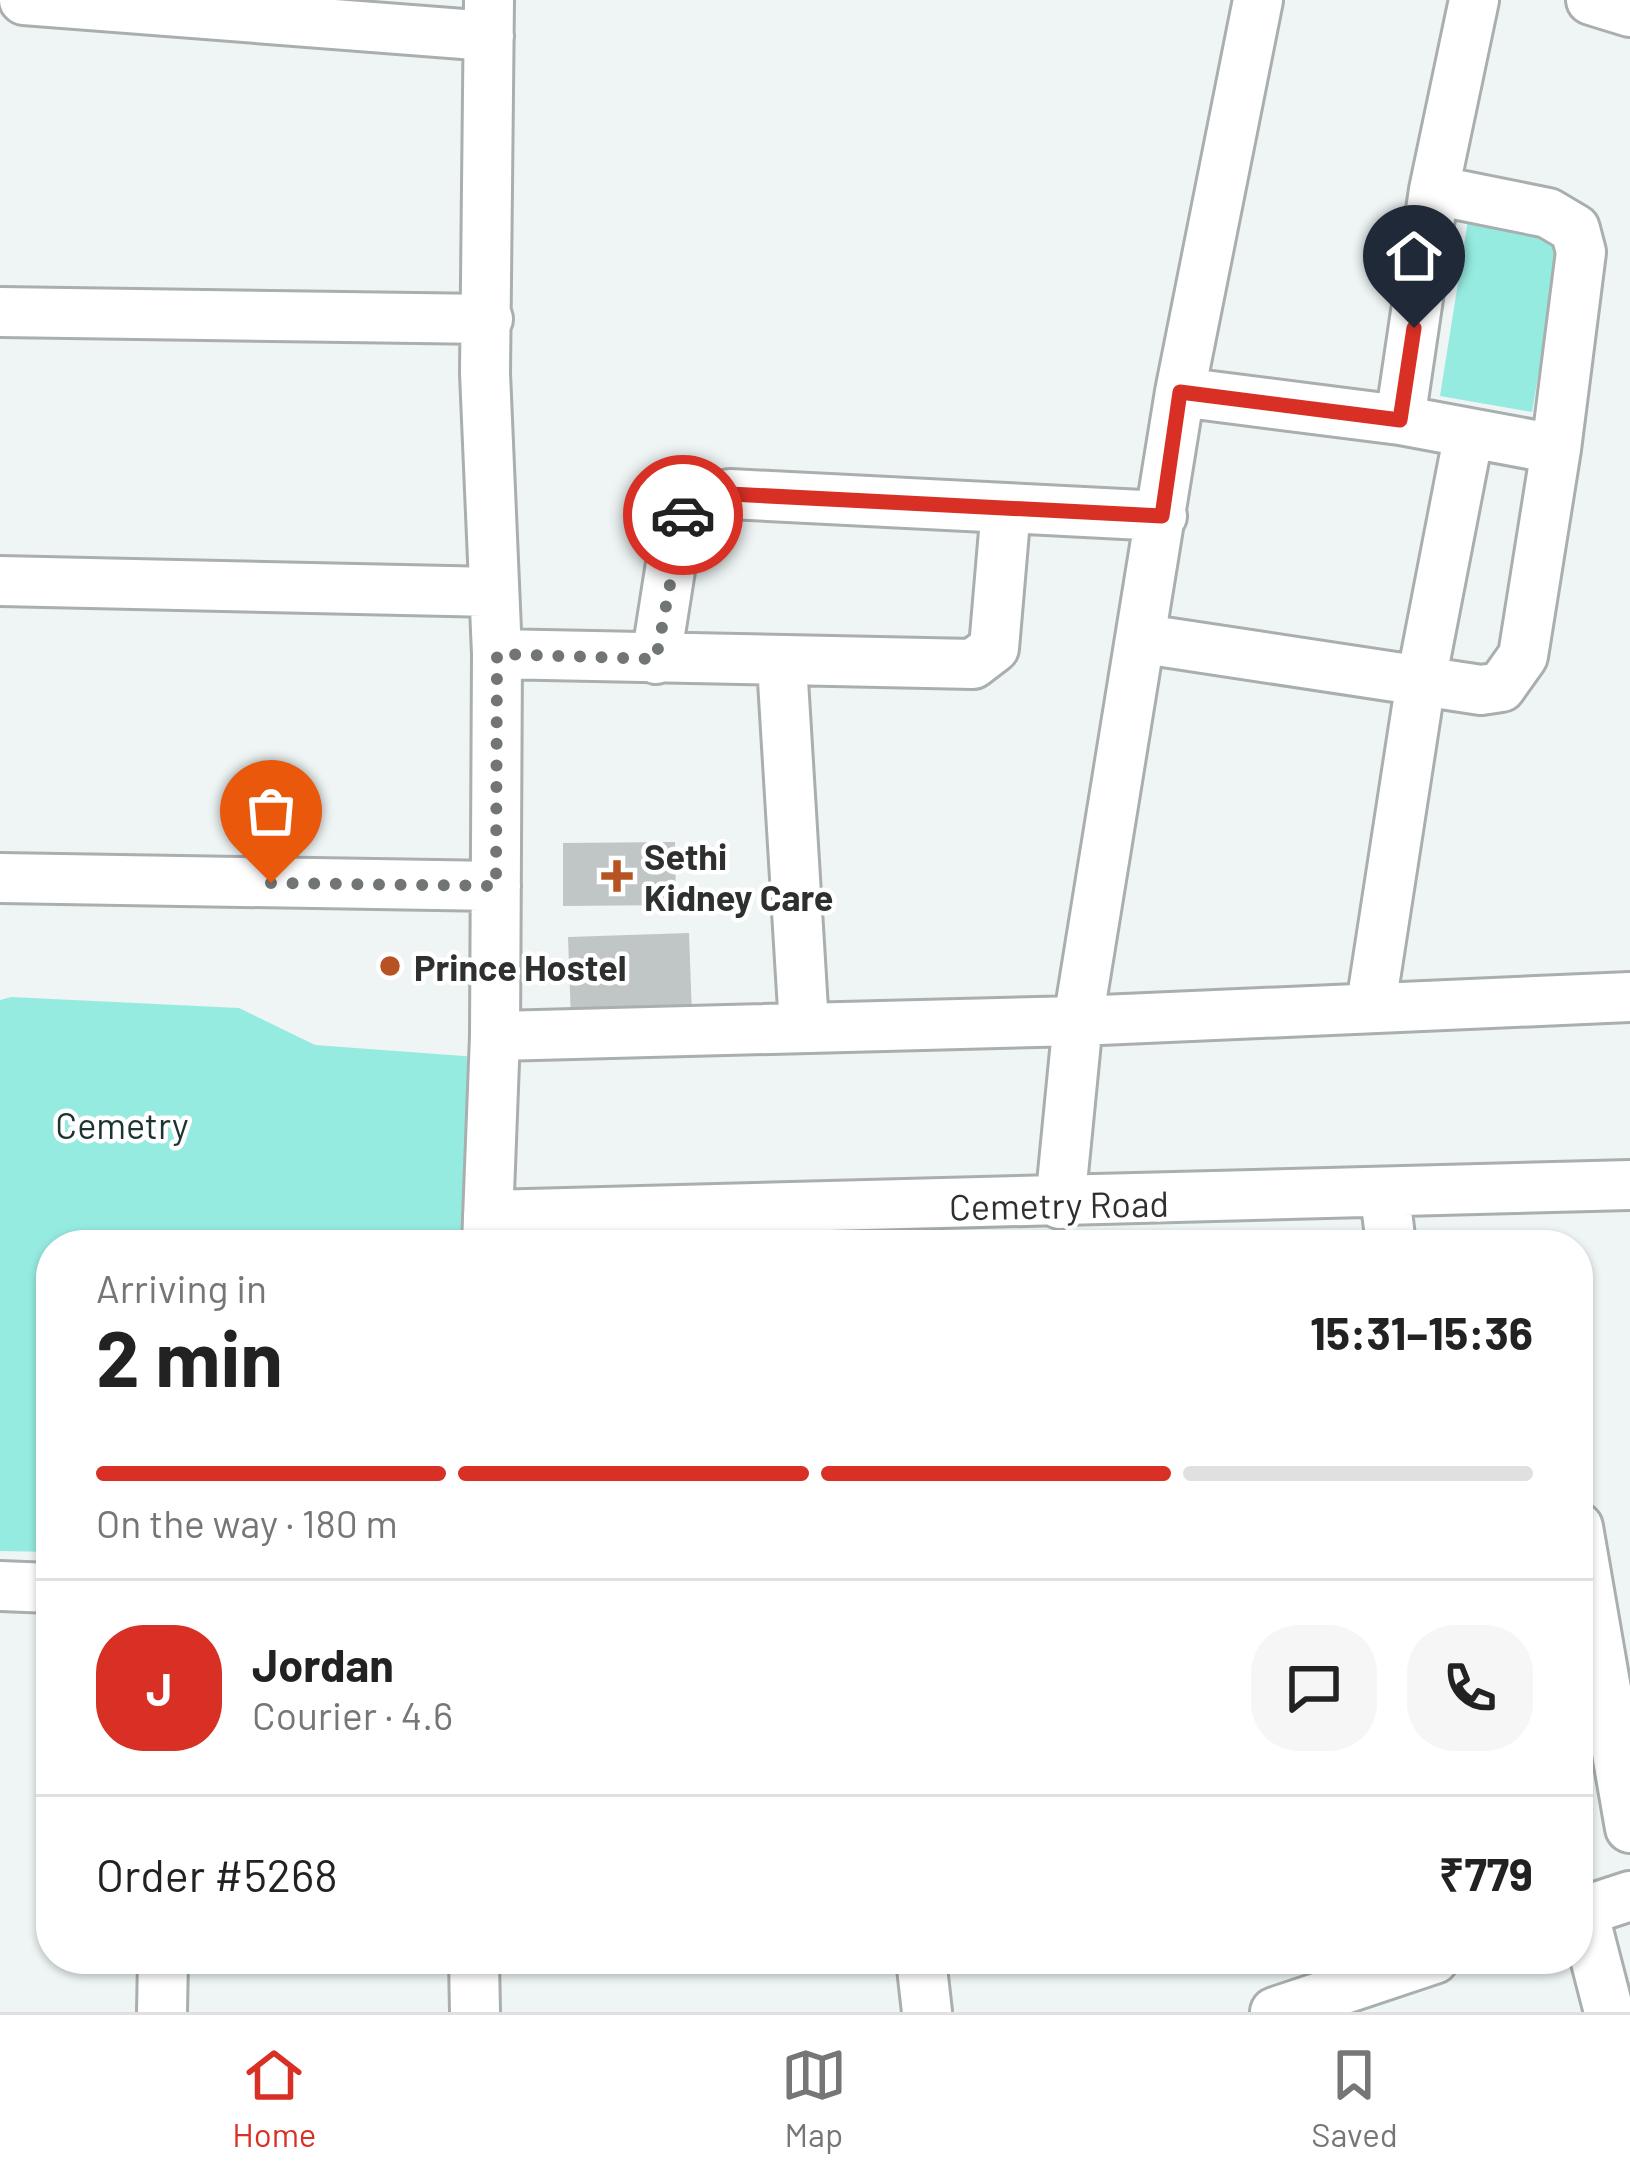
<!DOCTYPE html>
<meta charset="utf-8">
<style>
body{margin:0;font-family:Barlow,sans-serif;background:#f6f6f6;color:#222;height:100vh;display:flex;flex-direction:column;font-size:45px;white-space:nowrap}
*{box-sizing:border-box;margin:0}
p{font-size:39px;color:#767676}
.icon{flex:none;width:66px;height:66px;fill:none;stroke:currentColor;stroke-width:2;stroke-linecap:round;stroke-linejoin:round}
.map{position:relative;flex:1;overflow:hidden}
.details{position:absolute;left:36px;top:1230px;width:1557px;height:744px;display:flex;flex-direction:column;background:#fff;border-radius:48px;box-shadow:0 3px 9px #0004}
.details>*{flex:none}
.pin{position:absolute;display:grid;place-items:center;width:102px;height:102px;color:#fff;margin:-123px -51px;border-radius:50% 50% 50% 0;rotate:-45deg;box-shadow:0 0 12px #0007}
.pin .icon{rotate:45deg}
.courier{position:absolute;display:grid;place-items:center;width:120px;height:120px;margin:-60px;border:9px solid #d93025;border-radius:50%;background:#fff;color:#222;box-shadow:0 3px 15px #0007}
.summary em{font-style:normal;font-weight:700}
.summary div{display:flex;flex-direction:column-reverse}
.summary{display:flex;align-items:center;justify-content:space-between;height:204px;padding:0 60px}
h1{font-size:78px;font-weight:700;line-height:90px}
.bar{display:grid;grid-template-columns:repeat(4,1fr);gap:18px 12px;align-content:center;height:144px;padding:0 60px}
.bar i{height:15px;border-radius:9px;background:#e0e0e0}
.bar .active{background:#d93025}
.bar p{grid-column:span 4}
.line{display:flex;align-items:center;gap:30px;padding:0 60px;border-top:3px solid #e0e0e0}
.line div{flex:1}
.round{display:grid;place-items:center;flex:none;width:126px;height:126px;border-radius:48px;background:#f6f6f6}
.menu{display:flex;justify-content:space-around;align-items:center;height:168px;border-top:3px solid #e0e0e0;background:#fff;font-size:33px;color:#767676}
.menu a{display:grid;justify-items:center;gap:6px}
.menu .active{color:#d93025}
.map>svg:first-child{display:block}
.green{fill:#96ebe0}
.building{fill:#c0c6c5}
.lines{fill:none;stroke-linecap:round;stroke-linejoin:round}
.minor-casing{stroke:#a8afae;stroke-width:54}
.minor{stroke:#fff;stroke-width:48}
.done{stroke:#717574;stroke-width:12;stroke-dasharray:0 21.6}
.route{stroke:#d93025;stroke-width:15}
.poi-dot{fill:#b75222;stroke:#fff;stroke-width:4.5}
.labels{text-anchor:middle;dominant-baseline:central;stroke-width:9;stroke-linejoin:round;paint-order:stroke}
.poi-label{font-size:36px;font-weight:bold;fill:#2d302f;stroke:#fff;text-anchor:start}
.park-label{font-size:36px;fill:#1c3431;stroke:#fff}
.street-label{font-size:36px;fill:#2d302f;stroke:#fff}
</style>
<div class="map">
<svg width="1630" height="2012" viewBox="0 0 1630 2012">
<rect width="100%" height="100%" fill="#eef5f4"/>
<path class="green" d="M1468,220L1562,235L1532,412L1440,396Z
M11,997L239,1008L315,1045L477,1057L468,1245H51V1552L0,1551V1000Z"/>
<path class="building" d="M675,842L676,905L563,906V843Z
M689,933L692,1016L571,1020L568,937Z"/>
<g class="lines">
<g class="minor-casing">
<path id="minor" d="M24,0L489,36
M1591,0L1630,12
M0,312L488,319
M1180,392L1400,420L1434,190L1474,0
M1400,420L1556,449L1581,252L1575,229L1548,213L1434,190
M0,581L494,592
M1144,639L1481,690L1501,687L1523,656L1556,449
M497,654L973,664L994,648L1006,508L1162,516
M656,659L676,532L692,502L730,494L1006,508
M782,664L804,1026
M0,878L496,886
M1371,1005L1421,681L1469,433
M495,1036L1078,1021L1630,997
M1385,1195L1391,1245
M1060,1204L1078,1021L1180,392L1258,0
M488,1215L1630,1185
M487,1245L495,1036L497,654L485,373L489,0
M1578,1527L1630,1828
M0,1586L51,1588
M1583,1911L1609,2012
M1578,1913L1630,1896
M474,1959L475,2012
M921,1959L927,2012
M162,2012L163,1959
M1275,2012L1434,1959"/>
</g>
<use href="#minor" class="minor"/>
</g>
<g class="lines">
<path class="done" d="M271,883L496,886L497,654L656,659L683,515"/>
<path class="route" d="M683,515L692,502L730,494L1162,516L1180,392L1400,420L1414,328"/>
</g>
<g class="poi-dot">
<path d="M611 858h12v12h12v12h-12v12h-12v-12h-12v-12h12z"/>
<circle cx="390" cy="966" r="12"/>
</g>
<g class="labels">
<g class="poi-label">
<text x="644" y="855">Sethi<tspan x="644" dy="41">Kidney Care</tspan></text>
<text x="414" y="966">Prince Hostel</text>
</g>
<g class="park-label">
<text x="122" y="1124">Cemetry</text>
</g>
<g class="street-label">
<text transform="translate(1059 1204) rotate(-1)">Cemetry Road</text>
</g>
</g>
</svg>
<div class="pin" style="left:271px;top:883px;background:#ea580c"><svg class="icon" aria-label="bag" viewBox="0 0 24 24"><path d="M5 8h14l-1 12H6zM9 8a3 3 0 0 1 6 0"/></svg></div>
<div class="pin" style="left:1414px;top:328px;background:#1f2937"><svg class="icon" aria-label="home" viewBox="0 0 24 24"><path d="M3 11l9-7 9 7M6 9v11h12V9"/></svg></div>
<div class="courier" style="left:683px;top:515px"><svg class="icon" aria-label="car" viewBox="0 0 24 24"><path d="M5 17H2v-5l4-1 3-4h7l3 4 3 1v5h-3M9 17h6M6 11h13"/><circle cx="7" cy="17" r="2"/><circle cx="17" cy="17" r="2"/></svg></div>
<section class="details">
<div class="summary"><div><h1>2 min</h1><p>Arriving in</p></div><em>15:31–15:36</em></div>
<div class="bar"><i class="active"></i><i class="active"></i><i class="active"></i><i></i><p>On the way · 180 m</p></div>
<div class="line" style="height:216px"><b class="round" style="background:#d93025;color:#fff">J</b><div><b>Jordan</b><p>Courier · 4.6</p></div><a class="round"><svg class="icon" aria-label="chat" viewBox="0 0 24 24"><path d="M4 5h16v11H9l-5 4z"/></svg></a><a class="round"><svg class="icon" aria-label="phone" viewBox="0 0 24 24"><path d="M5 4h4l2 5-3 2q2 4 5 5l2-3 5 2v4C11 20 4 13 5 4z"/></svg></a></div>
<div class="line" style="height:156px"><div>Order #5268</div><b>₹779</b></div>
</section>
</div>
<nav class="menu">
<a class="active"><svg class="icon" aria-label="home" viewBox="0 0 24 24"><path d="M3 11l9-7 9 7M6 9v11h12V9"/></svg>Home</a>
<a><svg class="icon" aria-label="map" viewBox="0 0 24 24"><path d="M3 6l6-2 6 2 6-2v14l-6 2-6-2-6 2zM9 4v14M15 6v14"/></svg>Map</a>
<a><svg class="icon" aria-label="saved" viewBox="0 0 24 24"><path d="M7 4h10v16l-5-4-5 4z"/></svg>Saved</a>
</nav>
